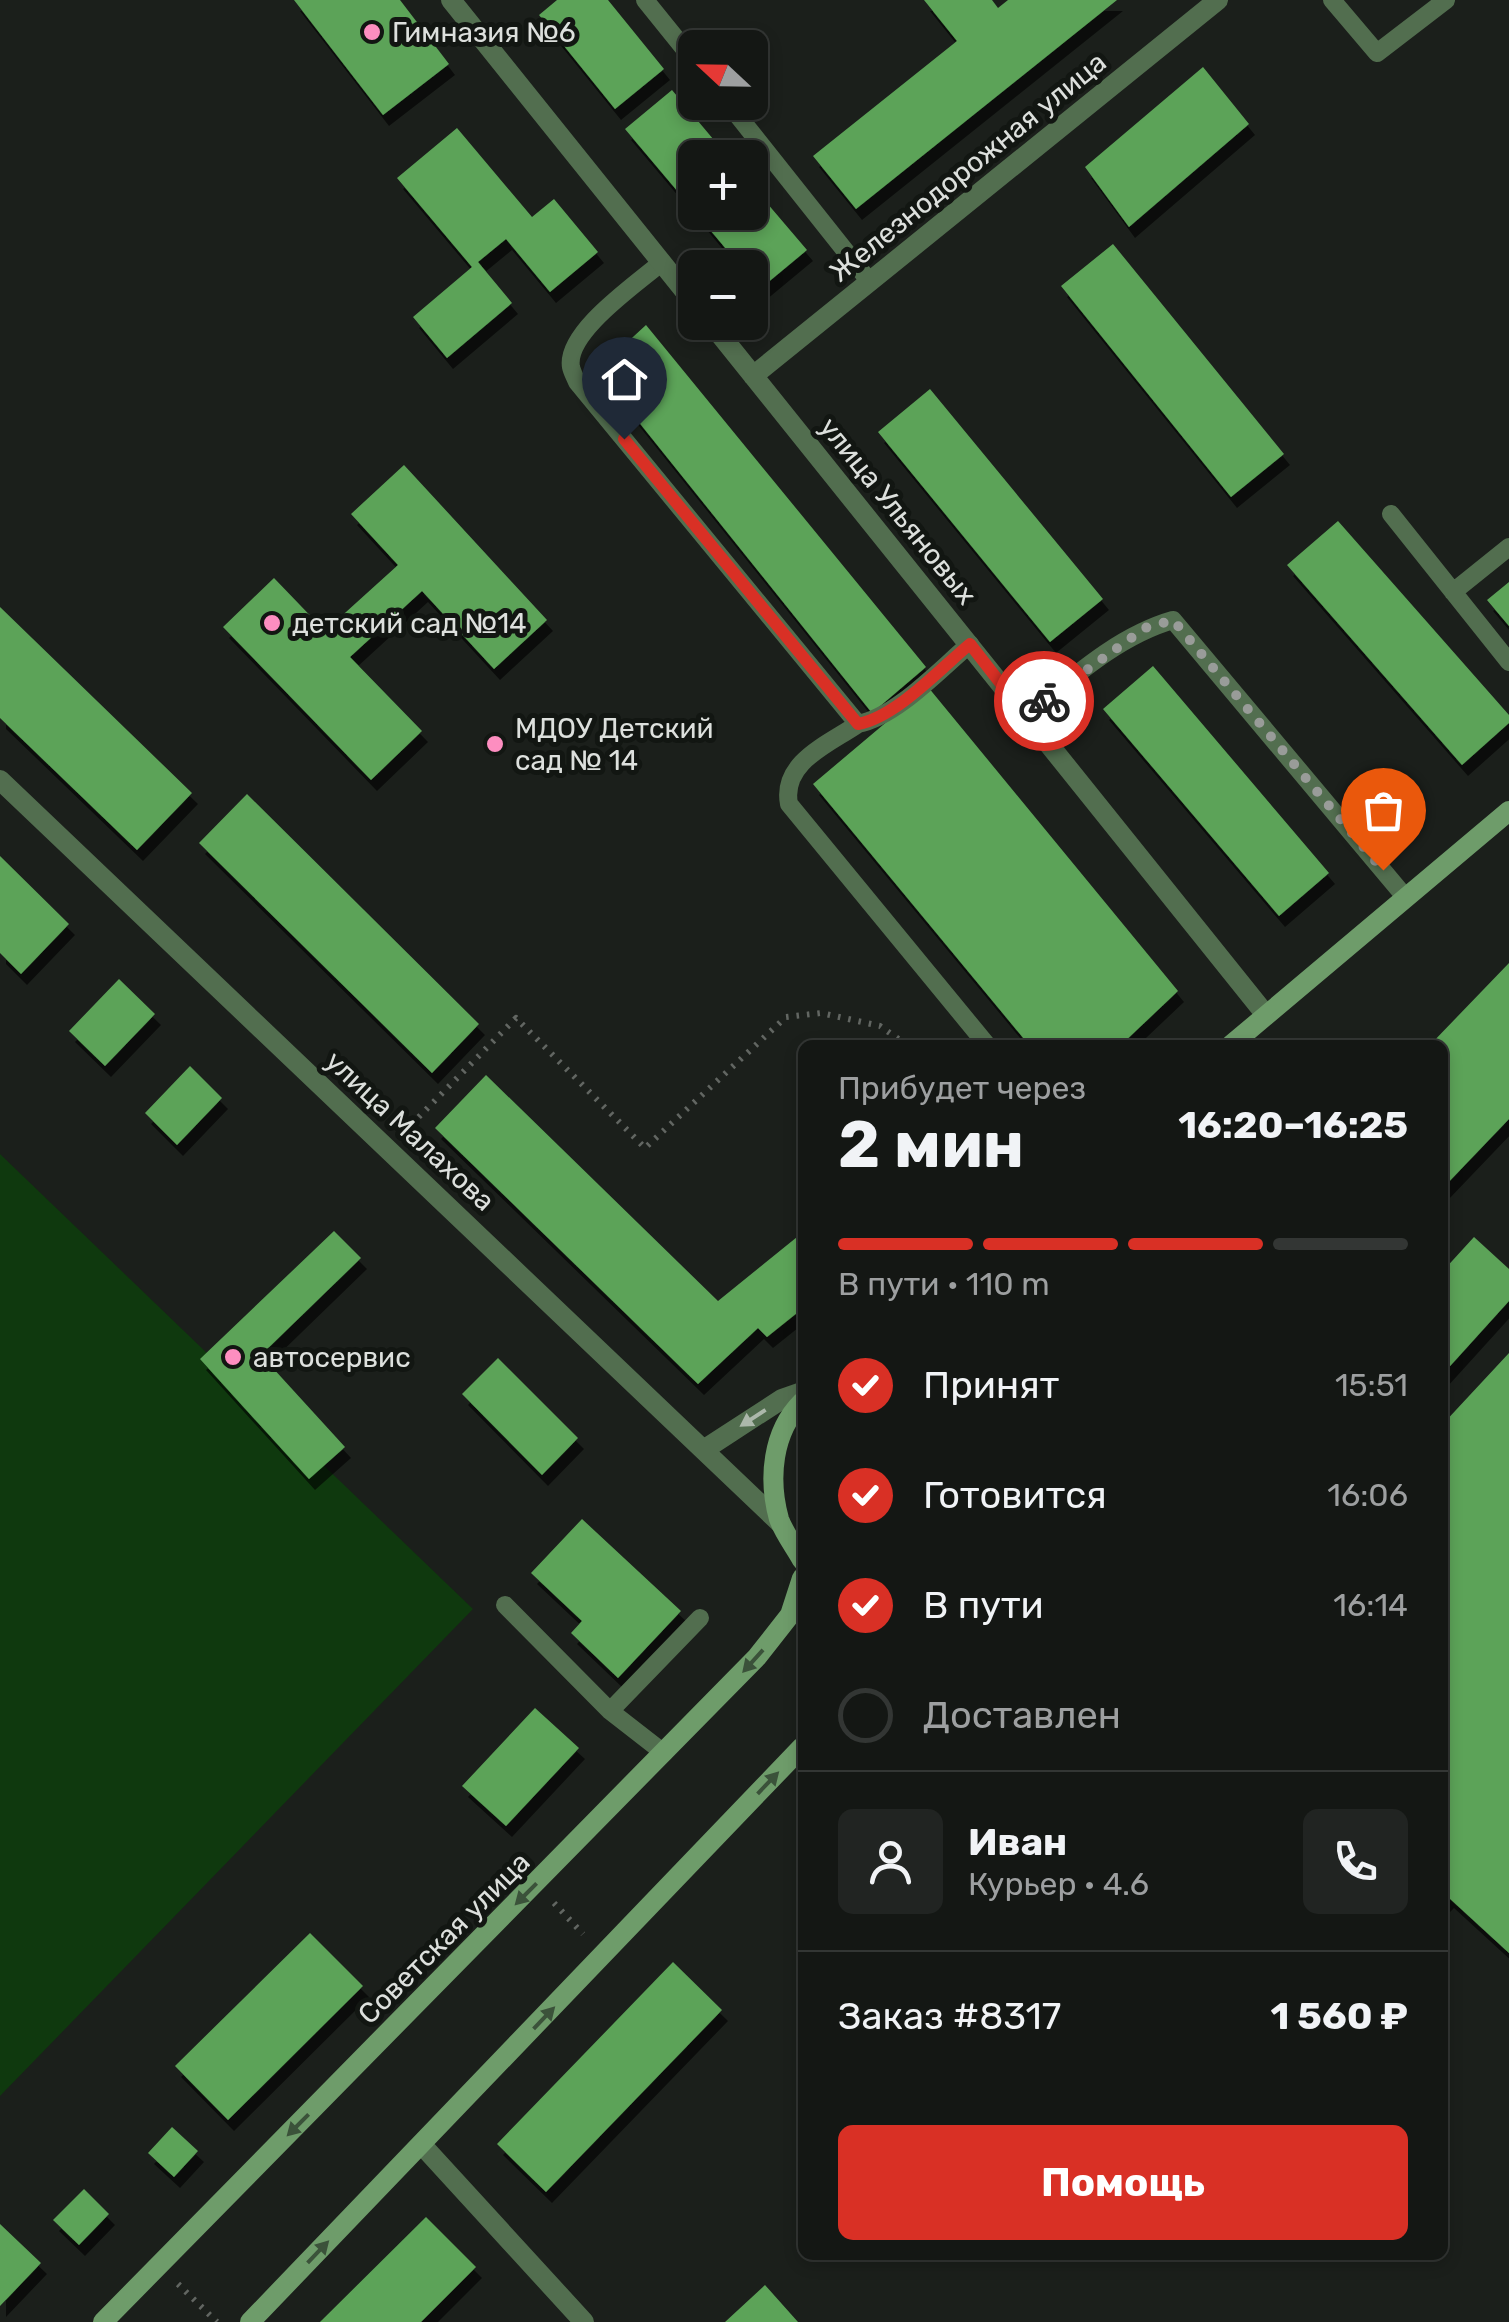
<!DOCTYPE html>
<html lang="ru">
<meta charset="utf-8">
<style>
body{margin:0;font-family:Rubik,sans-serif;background:#212422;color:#f1f3f6;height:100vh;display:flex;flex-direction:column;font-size:38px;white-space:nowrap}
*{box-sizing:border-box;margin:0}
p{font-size:32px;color:#9d9fa0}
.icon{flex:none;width:55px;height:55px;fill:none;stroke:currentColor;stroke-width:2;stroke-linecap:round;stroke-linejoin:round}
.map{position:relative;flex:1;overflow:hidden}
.details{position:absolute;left:798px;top:1040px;width:650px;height:1220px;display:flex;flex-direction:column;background:#141714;border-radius:15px;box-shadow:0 5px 15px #0003,0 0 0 2px #333634}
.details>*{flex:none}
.needle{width:65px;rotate:292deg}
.tools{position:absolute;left:678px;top:30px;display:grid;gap:20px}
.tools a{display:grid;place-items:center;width:90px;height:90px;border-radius:15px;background:#141714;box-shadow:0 5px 15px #0003,0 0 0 2px #333634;font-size:50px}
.pin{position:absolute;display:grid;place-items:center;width:85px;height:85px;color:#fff;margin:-102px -42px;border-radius:50% 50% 50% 0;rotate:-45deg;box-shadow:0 0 10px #0007}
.pin .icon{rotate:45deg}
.courier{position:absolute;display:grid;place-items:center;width:100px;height:100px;margin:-50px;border:8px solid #d93025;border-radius:50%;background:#fff;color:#222;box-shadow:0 2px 12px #0007}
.overview em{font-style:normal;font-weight:700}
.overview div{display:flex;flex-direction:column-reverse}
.overview{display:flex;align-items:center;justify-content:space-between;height:170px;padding:0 40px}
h1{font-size:65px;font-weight:700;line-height:75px}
.bar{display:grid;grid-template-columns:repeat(4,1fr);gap:15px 10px;align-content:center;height:120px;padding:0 40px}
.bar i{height:12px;border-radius:8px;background:#333634}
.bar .active{background:#d93025}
.bar p{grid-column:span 4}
.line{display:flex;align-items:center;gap:25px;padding:0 40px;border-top:2px solid #333634}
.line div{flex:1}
.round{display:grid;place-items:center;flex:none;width:105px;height:105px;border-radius:15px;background:#212422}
ol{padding:0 40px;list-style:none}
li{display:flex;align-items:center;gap:30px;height:110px}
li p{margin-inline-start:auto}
li .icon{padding:10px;border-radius:50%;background:#d93025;color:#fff;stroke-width:4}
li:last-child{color:#9d9fa0}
li i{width:55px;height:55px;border:5px solid #333634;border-radius:50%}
.button{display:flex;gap:20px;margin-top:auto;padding:20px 40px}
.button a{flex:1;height:115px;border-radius:15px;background:#d93025;color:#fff;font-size:40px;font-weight:700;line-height:115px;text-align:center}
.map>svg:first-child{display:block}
.green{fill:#0f390e}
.building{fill:#5ca358;filter:url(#shadow)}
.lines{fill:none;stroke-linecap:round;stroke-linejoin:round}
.path{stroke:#626662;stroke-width:6;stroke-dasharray:2.5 8;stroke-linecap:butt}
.service{stroke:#526e4f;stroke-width:18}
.minor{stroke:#526e4f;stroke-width:20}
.secondary{stroke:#6e9c6a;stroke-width:20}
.oneway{fill:#acb8ab}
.oneway2{fill:#3b523a}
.done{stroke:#999c99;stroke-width:10;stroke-dasharray:0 18}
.route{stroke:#d93025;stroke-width:12}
.poi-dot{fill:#fd8ec0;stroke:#121612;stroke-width:4}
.labels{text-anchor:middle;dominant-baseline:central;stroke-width:10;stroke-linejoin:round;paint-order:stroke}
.poi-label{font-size:28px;fill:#dde0dd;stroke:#121612;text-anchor:start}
.street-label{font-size:28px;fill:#dde0dd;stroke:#121612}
</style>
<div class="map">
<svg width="1509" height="2322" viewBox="0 0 1509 2322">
<defs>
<filter id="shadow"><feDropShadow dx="6" dy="11" stdDeviation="0" flood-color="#0009"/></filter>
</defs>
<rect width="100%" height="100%" fill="#1b1f1b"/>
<path class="green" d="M0,1154L473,1609L0,2096Z"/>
<path class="building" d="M294,0H400L449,64L383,115Z
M557,0H608L664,69L615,109L539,15Z
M924,0H992L998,8L1008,0H1117L856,209L813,156L957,41Z
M1203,67L1249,124L1129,227L1085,167Z
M672,90L729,158H695V212L625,129Z
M457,128L532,217L554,199L598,252L550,292L506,239L478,262L512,303L447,358L413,317L472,267L397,178Z
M750,183L807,250L760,289L750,277V268H742L695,212H750Z
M1113,244L1284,454L1231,497L1061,286Z
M646,325L926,667L872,713L597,370Z
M930,389L1103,599L1050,642L878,432Z
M404,465L547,620L494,669L422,591L350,657L422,731L371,780L223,627L274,578L325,631L398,565L351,514Z
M1338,521L1509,715V723L1462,765L1287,565Z
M1509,582V626L1487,600Z
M0,607L192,793L137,850L0,718Z
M1153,666L1329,873L1279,916L1103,709Z
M928,687L1178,991L1121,1045H1029L813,784Z
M247,794L479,1024L432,1073L199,843Z
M0,856L69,924L21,974L0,953Z
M1509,963V1119L1442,1189V1045H1430Z
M119,979L155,1014L105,1066L69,1031Z
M190,1066L222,1098L177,1145L145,1113Z
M486,1075L718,1301L802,1233V1309L767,1337L758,1328L698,1384L435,1128Z
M334,1231L361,1258L261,1355L345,1447L309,1479L200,1359Z
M1474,1237L1509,1269V1301L1442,1375V1272Z
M1509,1353V1953L1448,1897L1442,1903V1425Z
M498,1358L578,1438L542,1475L462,1394Z
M582,1519L681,1611L618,1678L571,1633L582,1621L531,1573Z
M535,1708L579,1748L506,1826L462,1786Z
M310,1933L363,1986L228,2120L175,2066Z
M673,1962L722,2010L546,2192L497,2144Z
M172,2127L198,2151L174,2177L148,2153Z
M84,2189L109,2214L79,2245L53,2220Z
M426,2217L476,2267L421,2322H320Z
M0,2224L41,2263L0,2306Z
M765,2285L798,2322H725Z"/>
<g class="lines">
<path class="path" d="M404,1132L516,1018L645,1148L786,1017L821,1013L880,1026L907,1045
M554,1903L583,1934
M178,2284L217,2322"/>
<path class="service" d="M645,0L695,62
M1332,0L1377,53L1446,0
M727,102L870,282
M662,262C638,283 565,332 571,367C572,372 575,377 577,382L858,724C829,744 781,762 789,804L987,1045
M1391,514L1509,662
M1453,592L1509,547
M1025,716C1070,680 1117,636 1173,620L1406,898
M858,724C896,717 940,669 970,644
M505,1605L610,1711L664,1753
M610,1711L700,1618"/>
<path class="minor" d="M451,0L695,304
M710,322L1266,1015
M753,376L1218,0
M0,780L780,1523
M705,1449L782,1399L802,1392
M422,2145L584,2322"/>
<path class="secondary" d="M1231,1045L1509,811
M802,1402C772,1432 768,1479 779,1519C784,1533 795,1547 802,1560
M103,2322L757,1657L790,1615L802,1578
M250,2322L802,1747"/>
</g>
<defs><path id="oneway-solid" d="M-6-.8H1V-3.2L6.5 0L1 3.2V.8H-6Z" transform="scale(2.5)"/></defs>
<use class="oneway" href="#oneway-solid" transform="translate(753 1418) rotate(147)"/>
<g class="oneway2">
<use href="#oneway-solid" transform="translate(753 1661) rotate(132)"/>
<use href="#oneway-solid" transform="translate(768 1783) rotate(-46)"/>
<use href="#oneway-solid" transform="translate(526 1894) rotate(135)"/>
<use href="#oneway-solid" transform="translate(544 2018) rotate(-46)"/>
<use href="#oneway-solid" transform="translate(298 2125) rotate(135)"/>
<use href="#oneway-solid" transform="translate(318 2252) rotate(-46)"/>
</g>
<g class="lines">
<path class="done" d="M1044,701L1145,628L1173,620L1383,870"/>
<path class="route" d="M624,439L858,724C896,717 940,669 970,644L1026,716L1044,701"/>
</g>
<g class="poi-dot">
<circle cx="372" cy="32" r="10"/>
<circle cx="272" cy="623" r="10"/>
<circle cx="495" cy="744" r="10"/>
<circle cx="233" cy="1357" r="10"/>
</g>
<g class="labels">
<g class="poi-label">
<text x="392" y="32">Гимназия №6</text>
<text x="292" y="623">детский сад №14</text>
<text x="515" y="728">МДОУ Детский<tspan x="515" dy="32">сад № 14</tspan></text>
<text x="253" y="1357">автосервис</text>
</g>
<g class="street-label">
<text transform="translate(968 167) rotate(-39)">Железнодорожная улица</text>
<text transform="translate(898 511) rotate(51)">улица Ульяновых</text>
<text transform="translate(410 1131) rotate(43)">улица Малахова</text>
<text transform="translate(444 1938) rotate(-45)">Советская улица</text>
</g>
</g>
</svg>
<div class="tools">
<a><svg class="needle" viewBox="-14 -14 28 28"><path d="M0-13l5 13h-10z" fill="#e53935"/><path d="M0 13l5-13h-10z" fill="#9d9fa0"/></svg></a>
<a>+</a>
<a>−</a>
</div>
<div class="pin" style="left:1383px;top:870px;background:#ea580c"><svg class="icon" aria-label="bag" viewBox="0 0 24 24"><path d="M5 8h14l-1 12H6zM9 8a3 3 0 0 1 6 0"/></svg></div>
<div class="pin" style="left:624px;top:439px;background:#1f2937"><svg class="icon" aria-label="home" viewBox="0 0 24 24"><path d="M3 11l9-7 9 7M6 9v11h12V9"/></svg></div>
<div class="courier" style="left:1044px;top:701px"><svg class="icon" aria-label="bike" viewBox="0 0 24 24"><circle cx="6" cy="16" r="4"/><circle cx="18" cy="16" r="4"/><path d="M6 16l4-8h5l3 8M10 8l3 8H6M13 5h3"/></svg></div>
<section class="details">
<div class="overview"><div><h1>2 мин</h1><p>Прибудет через</p></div><em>16:20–16:25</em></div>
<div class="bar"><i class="active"></i><i class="active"></i><i class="active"></i><i></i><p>В пути · 110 m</p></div>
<ol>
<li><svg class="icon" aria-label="check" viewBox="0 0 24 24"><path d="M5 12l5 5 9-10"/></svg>Принят<p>15:51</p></li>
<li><svg class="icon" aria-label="check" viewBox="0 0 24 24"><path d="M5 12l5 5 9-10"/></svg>Готовится<p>16:06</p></li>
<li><svg class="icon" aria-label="check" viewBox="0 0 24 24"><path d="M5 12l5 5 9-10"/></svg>В пути<p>16:14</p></li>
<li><i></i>Доставлен</li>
</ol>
<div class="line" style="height:180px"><a class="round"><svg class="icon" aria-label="person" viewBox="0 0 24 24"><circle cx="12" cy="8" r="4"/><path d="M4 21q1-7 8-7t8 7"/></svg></a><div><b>Иван</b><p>Курьер · 4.6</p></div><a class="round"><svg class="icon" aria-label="phone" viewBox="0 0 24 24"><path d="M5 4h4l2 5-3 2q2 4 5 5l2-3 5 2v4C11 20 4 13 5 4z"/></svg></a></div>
<div class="line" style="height:130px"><div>Заказ #8317</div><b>1 560 ₽</b></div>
<div class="button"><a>Помощь</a></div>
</section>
</div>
